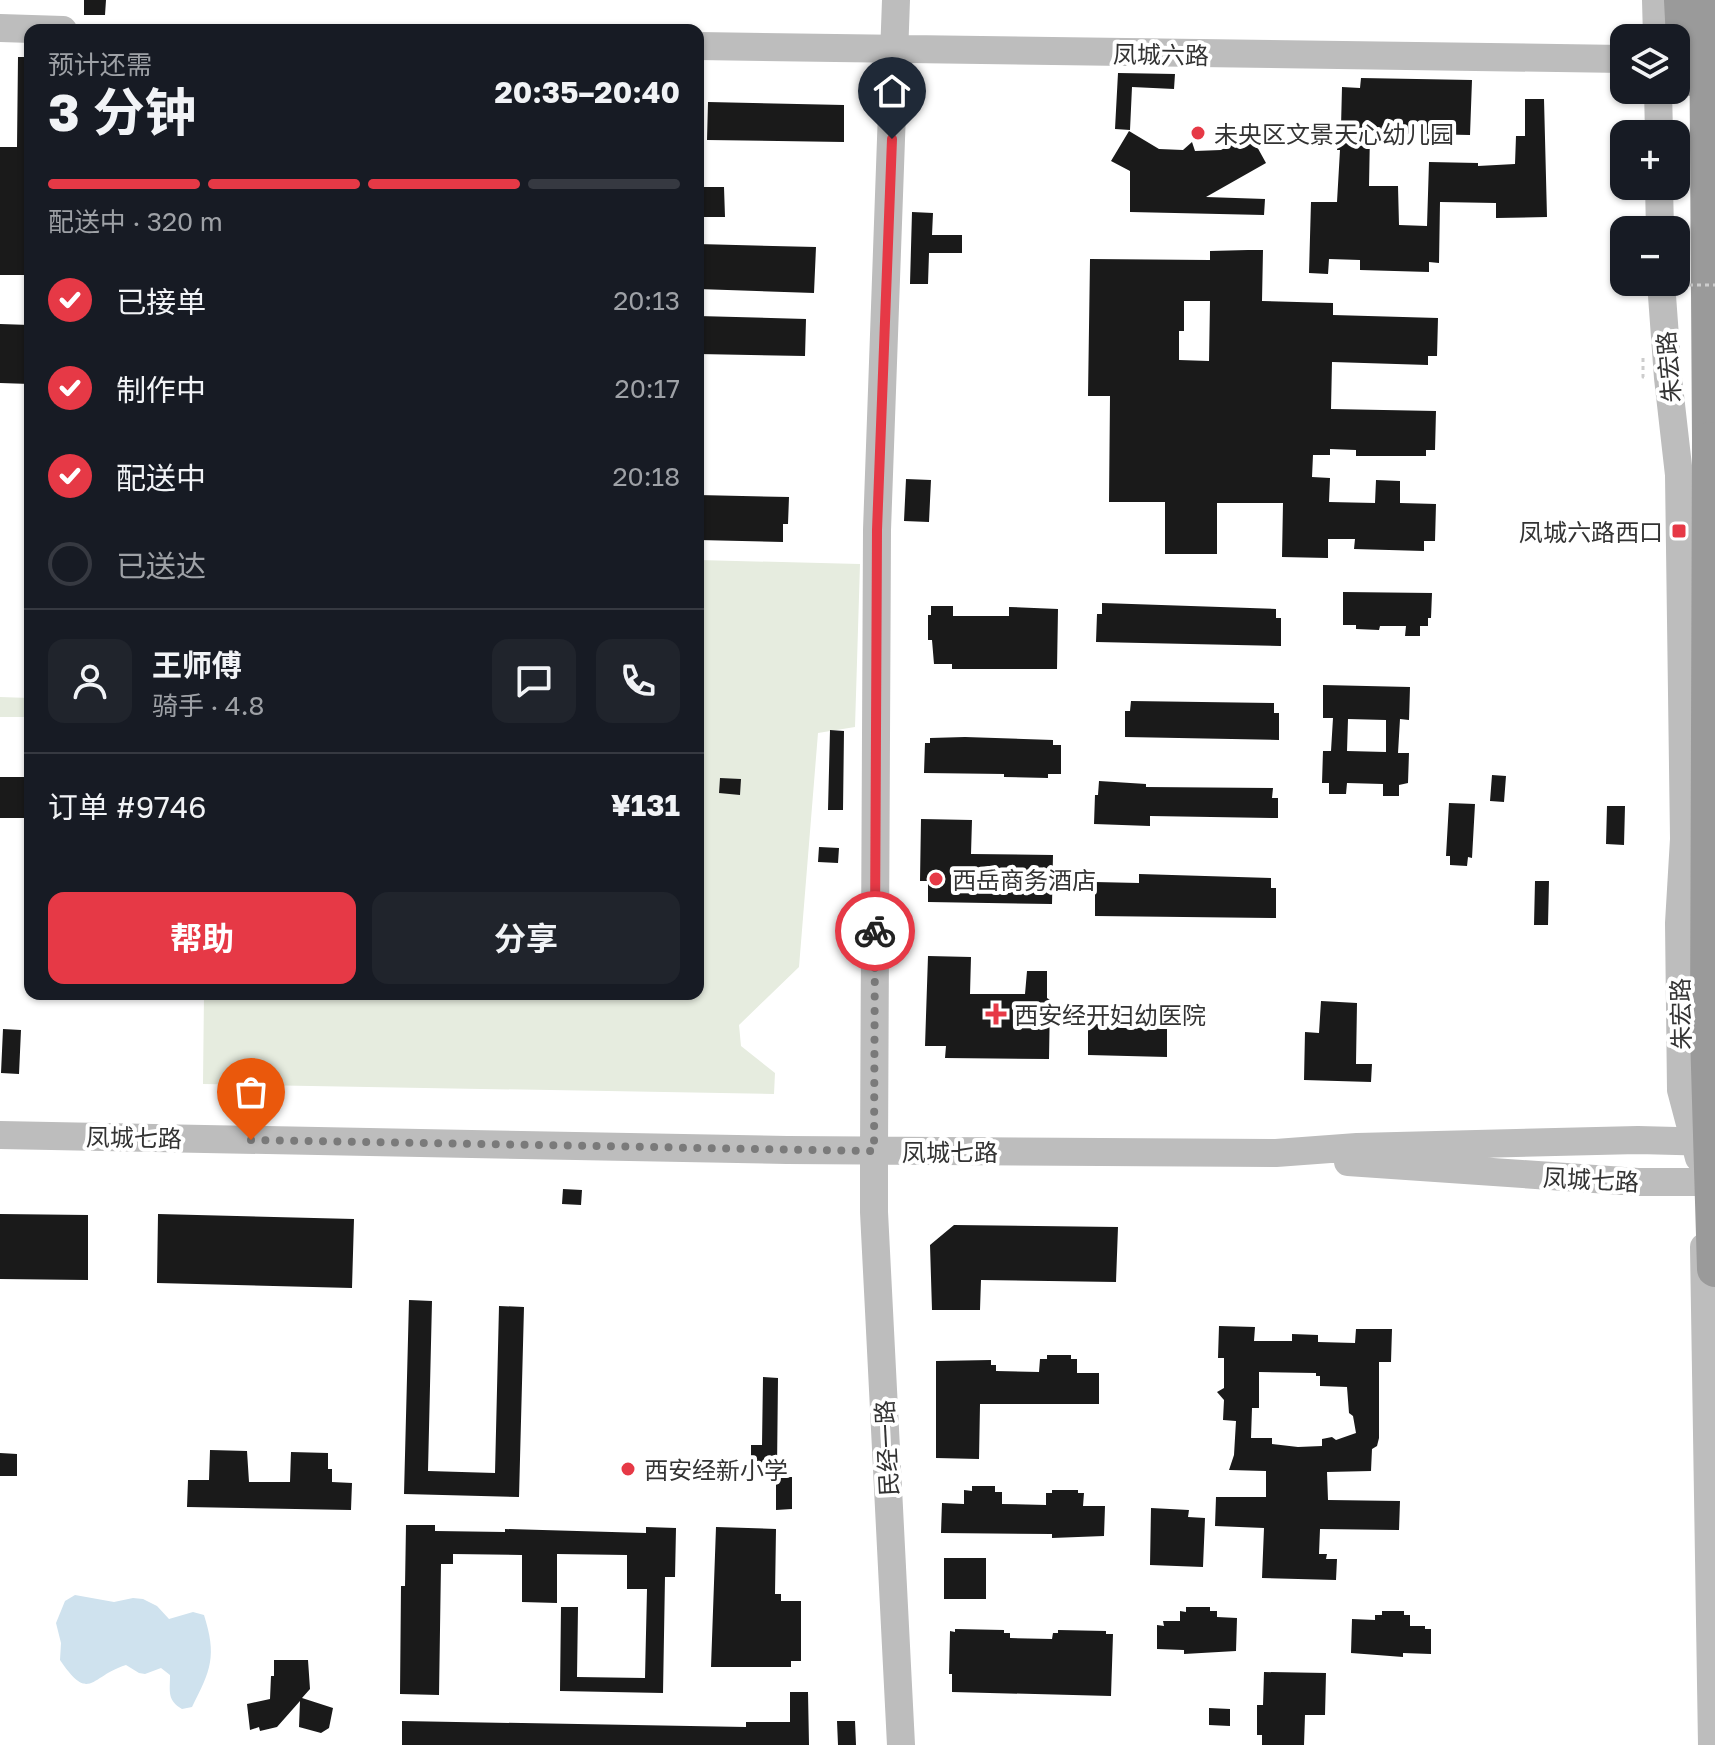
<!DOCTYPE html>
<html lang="zh">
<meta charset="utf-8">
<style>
body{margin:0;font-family:"Golos Text","Noto Sans SC",sans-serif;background:#20242c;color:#f1f3f6;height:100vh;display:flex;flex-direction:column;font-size:30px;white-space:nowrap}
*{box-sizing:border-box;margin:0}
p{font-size:26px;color:#9ea1a6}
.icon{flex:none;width:44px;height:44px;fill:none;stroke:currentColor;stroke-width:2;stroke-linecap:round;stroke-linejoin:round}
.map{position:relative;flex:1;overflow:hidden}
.side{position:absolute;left:24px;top:24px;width:680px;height:976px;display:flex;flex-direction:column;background:#171b24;border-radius:16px;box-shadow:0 2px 6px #0004}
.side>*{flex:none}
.tools{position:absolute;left:1610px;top:24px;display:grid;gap:16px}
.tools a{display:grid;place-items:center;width:80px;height:80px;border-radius:16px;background:#171b24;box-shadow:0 2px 6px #0004;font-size:40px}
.pin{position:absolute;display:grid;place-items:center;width:68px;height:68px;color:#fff;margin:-82px -34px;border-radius:50% 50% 50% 0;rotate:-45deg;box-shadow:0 0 8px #0007}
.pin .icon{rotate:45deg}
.courier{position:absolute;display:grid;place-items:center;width:80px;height:80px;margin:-40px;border:6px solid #e63946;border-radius:50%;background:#fff;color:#222;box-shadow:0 2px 10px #0007}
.overview em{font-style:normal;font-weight:700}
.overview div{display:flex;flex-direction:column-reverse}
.overview{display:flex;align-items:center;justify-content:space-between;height:136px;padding:0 24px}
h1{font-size:52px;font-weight:700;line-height:60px}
.bar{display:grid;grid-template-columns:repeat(4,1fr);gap:12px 8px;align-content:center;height:96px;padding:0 24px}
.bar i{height:10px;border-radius:6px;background:#363941}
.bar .on{background:#e63946}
.bar p{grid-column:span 4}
.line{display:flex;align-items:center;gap:20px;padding:0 24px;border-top:2px solid #363941}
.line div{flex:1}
.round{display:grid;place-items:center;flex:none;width:84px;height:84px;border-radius:16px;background:#20242c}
ol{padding:0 24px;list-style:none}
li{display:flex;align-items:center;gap:24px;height:88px}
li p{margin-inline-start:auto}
li .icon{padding:8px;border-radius:50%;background:#e63946;color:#fff;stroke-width:4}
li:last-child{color:#9ea1a6}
li i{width:44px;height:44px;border:4px solid #363941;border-radius:50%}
.cta{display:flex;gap:16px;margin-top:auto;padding:16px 24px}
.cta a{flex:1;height:92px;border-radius:16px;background:#e63946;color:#fff;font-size:32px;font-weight:700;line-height:92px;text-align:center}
.cta a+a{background:#20242c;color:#f1f3f6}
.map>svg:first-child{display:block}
.green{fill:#e6ecdf}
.water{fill:#cfe2ee}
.building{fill:#1a1a1a;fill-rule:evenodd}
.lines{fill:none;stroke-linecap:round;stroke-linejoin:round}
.path{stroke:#cdcdcd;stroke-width:3;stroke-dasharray:4 4;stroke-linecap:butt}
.secondary{stroke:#bdbdbd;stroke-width:28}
.highway{stroke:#9a9a9a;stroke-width:36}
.path-bridge{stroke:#cdcdcd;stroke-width:3;stroke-dasharray:4 4;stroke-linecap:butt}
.highway-bridge{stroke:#9a9a9a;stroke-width:36}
.done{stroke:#7a7a7a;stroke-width:8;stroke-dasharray:0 14.4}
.route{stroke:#e63946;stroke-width:10}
.poi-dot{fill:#e63946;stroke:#fff;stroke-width:3}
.labels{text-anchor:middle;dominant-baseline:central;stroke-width:8;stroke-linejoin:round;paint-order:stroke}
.street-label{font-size:24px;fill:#333;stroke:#fff}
.poi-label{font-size:24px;fill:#333;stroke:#fff;text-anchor:start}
</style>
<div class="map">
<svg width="1715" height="1745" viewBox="0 0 1715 1745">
<rect width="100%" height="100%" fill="#fff"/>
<path class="green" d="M698,560L860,564L855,727L818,733L799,967L739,1025L741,1046L775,1073L774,1094L203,1084L204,994H698Z
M0,697L30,698V717H0Z"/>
<path class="water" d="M75,1595L114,1602L133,1598L143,1599L157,1606L169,1619L193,1612L204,1615C217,1656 211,1670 192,1707L182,1709C167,1700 170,1692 170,1675L161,1668L145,1674L139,1673L126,1665C90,1676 90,1704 60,1660L61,1643L56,1623L65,1601Z"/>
<path class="building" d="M84,0H106L105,15H84Z
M18,57H30V275H0V147H17Z
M1118,73L1175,74L1174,89L1132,87L1130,130L1115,129Z
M1361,78L1472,80L1470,135L1370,133L1369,186H1398L1399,225L1427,226L1429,162L1478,163V166L1515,164L1516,136H1525V99H1544L1547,217L1496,218V203L1440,202L1439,263L1429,262V272L1360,270V260L1329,259L1328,274L1309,273L1311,202H1337L1340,150H1337L1338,127H1341L1342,87L1360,88Z
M708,102L844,105V142L707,140Z
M1129,131L1159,149L1183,150L1192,142L1195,151L1221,150L1250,134L1266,163L1206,197L1265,199L1264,215L1130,212V171L1111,161Z
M698,187H724L725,217H698Z
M912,212L933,213L932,235H962V253H929L928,284H910Z
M698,244L816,247L814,293L698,289Z
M1248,250H1263L1262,301L1333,303V315L1438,318L1437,356H1428V365L1332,362L1331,409L1436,411L1435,450H1426V456H1356V450L1330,449V455H1313L1312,477L1330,478L1329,502L1375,503L1376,480L1400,481V503L1436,504L1435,541H1424V551L1354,549L1355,539H1328V558L1282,557L1283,503H1217V554H1165V502H1109L1110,396H1088L1090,259L1210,260V251ZM1184,301H1210L1209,361L1179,360V331H1184Z
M698,316L806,319L805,356L698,354Z
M0,324L30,325V384L0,383Z
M906,479L931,480L929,522L904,521Z
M698,495L789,497L788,524H783V542L698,540Z
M1343,592L1432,593L1431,618H1428V626H1420V636H1405L1406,626H1380L1379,630L1356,629V625H1343Z
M1102,603L1276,609V618H1281V646L1096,642L1097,614H1102Z
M931,606H953V616H1009V607L1058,609L1057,669H952V664H934L932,640H928V615H931Z
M1323,685L1410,687L1409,720L1400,719L1398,753H1409L1408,783L1399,785V796H1383V784L1347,783L1346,794H1329V783H1322L1323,751H1331L1333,718H1323ZM1348,719L1386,720V752L1347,751Z
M1131,701L1274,703V713H1279V740L1125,737V711H1130Z
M830,730L844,731L843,810H828Z
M965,737L1053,740V745H1061V774H1048V778L1004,777V774L924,773L925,743H930V738Z
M1492,775L1506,776L1504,802L1490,801Z
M0,777H26V786H30V810H25V818H0Z
M720,778L741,779L740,795L719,793Z
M1099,781L1146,784V787L1273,788L1272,798H1278V818L1150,816V826L1094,824L1095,795H1098Z
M1449,803L1475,804L1472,858L1468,857L1467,866L1450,865V856H1446Z
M1607,806H1625L1624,845L1606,844Z
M921,819L972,820L971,854L1053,855L1052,904L928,902V881H920Z
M819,847L839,848L838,863L818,862Z
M1139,874L1271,878V888H1276V918L1095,916V882L1139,883Z
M1535,881H1549L1548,925H1534Z
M928,956L971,957L970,994H1025L1027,971H1047V998L1050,1000L1049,1059L945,1058L946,1046H925Z
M1321,1001L1357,1003L1356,1064H1372L1371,1082L1304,1080L1305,1032L1319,1033Z
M1088,1024L1167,1026V1057L1088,1055Z
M3,1029L21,1030L19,1074L1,1073Z
M563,1189L582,1190L581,1205L562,1204Z
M0,1214L88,1215V1280L0,1279Z
M158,1214L354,1219L352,1288L157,1283Z
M954,1225L1118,1227L1116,1282L981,1280L980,1310H932L930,1245Z
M409,1300L432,1301L428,1471L495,1473L499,1306L524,1307L519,1497L404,1494Z
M1219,1326L1255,1327L1254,1341H1292V1334L1318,1335V1342L1355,1343L1356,1329H1392L1391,1362H1379V1438L1377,1446L1372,1449L1371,1471L1327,1472L1328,1500L1400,1501L1399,1530L1320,1529L1319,1554H1327L1326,1559H1337L1336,1580L1262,1578L1264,1528L1215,1526L1216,1497H1266V1471L1229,1470L1234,1455L1236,1421L1223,1420L1224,1400L1217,1392L1224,1388V1358H1218ZM1259,1372L1316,1373V1376H1320V1386L1347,1387L1349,1413L1353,1416L1356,1433L1336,1440L1332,1437L1322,1439V1446L1298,1447L1272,1444V1438H1251L1252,1408H1259Z
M1047,1355H1071V1359H1077V1373H1099V1404H980L979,1459L936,1458V1361L991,1360V1365H996V1371L1039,1372L1040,1359H1047Z
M763,1377L778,1378L777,1469H751V1445H762Z
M210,1450L247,1451L249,1482H290L291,1452L328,1453V1469H332V1482L352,1483L351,1510L187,1507L188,1480H209Z
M0,1453L17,1454V1476H0Z
M776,1477H792V1509L776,1510Z
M972,1486H995V1492H1002V1504L1046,1505V1493H1052V1490H1078V1493H1084L1083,1506H1105L1104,1536L1052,1538V1534L941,1533L942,1503L964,1504V1490L972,1491Z
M1151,1508L1189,1510L1188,1517L1205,1518L1203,1567L1150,1565Z
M406,1525H435V1531L505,1532V1529L646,1533V1527L676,1528L675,1577H665L663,1693L560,1691L561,1607H578L577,1677L645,1678L647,1589H627V1555L557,1554V1603L522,1602V1555L453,1554V1564H441L439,1695L400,1694L401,1586H405Z
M716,1527L776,1529L775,1594H781V1601H801V1661H791V1667H711Z
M944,1558H986V1599H944Z
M1186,1607H1210V1611H1217V1617L1237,1618L1236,1651L1184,1654V1650L1157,1649V1625L1164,1626L1163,1621H1180V1611L1186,1612Z
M1382,1611H1404V1615H1410V1626H1425V1629H1431V1654L1403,1653V1657L1351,1653L1352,1619L1375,1620V1615H1382Z
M955,1629L1004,1630V1633H1010V1638L1052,1639L1053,1633H1058V1630L1106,1631V1634H1113L1111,1696L952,1692V1674H949L950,1631L955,1632Z
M274,1660H308L310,1689L302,1698L333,1708L329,1728L321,1733L299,1727L300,1701L277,1727L260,1731L259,1727L250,1730L247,1704L270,1699L271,1676H274Z
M1264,1672L1326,1673L1325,1715H1305L1304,1745H1262V1735H1257V1705H1263Z
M790,1692H808L809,1745H402V1721L746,1727V1722H790Z
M1209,1708L1230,1709V1726L1209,1725Z
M837,1721H855L856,1745H838Z"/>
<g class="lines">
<path class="path" d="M1643,358V377H1648"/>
<path class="secondary" d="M896,0L877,530L874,1151V1212L901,1745
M1656,0L1657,38
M0,28L63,30
M698,46L1624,59
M1658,90L1659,134
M1659,186L1660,230
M1661,282L1668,378L1679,475L1684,839L1679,923L1681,1090L1699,1158
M0,1135L787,1150L1276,1153L1357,1147L1638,1140L1715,1142
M1348,1162L1638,1182H1715
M1704,1247L1712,1745"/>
<path class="highway" d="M1682,0L1686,78
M1707,0L1710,440"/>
<path class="path-bridge" d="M1641,285H1715"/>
<path class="highway-bridge" d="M1710,440L1708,1034L1715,1269"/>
</g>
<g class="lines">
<path class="done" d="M251,1140L874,1151L875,931"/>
<path class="route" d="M875,931L877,530L892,139"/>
</g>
<g class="poi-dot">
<circle cx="1198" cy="133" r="8"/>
<rect x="1671" y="523" width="16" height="16" rx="4"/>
<circle cx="936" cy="879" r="8"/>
<path d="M992 1002h8v8h8v8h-8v8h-8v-8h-8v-8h8z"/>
<circle cx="628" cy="1469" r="8"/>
</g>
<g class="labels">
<g class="street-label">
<text transform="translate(1161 54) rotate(1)">凤城六路</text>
<text transform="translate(1668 367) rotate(-95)">朱宏路</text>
<text transform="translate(1680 1014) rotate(-91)">朱宏路</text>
<text transform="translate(134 1137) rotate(1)">凤城七路</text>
<text x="950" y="1151">凤城七路</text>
<text transform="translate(1591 1179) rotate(3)">凤城七路</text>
<text transform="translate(886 1448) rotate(-93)">民经一路</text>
</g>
<g class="poi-label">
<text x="1214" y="133">未央区文景天心幼儿园</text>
<text x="1663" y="531" text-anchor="end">凤城六路西口</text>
<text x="952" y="879">西岳商务酒店</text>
<text x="1014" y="1014">西安经开妇幼医院</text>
<text x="644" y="1469">西安经新小学</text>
</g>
</g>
</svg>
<div class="tools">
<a><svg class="icon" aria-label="layers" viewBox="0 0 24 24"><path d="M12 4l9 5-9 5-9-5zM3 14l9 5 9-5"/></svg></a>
<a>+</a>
<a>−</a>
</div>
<div class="pin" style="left:251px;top:1140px;background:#ea580c"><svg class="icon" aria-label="bag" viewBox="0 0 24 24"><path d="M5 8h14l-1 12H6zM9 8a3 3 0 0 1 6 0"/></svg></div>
<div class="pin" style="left:892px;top:139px;background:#1f2937"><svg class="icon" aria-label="home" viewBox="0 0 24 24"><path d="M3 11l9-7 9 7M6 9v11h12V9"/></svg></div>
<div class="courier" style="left:875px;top:931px"><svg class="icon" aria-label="bike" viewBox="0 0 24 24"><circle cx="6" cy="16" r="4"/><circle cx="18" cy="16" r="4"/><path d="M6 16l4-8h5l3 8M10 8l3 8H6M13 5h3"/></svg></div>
<section class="side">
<div class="overview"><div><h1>3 分钟</h1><p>预计还需</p></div><em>20:35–20:40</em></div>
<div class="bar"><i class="on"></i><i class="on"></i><i class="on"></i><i></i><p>配送中 · 320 m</p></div>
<ol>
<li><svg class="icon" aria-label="check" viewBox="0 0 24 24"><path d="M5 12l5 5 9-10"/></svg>已接单<p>20:13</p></li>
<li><svg class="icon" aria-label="check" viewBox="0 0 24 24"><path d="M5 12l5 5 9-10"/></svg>制作中<p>20:17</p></li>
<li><svg class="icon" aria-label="check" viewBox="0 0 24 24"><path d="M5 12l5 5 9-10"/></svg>配送中<p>20:18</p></li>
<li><i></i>已送达</li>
</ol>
<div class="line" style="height:144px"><a class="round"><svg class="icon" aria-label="person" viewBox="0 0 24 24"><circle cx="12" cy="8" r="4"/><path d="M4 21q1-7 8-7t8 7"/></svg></a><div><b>王师傅</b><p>骑手 · 4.8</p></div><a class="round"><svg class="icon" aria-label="chat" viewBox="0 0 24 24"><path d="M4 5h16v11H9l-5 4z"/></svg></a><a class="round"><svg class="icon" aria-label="phone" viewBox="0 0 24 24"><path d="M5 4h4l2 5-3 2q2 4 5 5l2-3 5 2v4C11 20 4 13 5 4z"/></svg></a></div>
<div class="line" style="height:104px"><div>订单 #9746</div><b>¥131</b></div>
<div class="cta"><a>帮助</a><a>分享</a></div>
</section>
</div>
